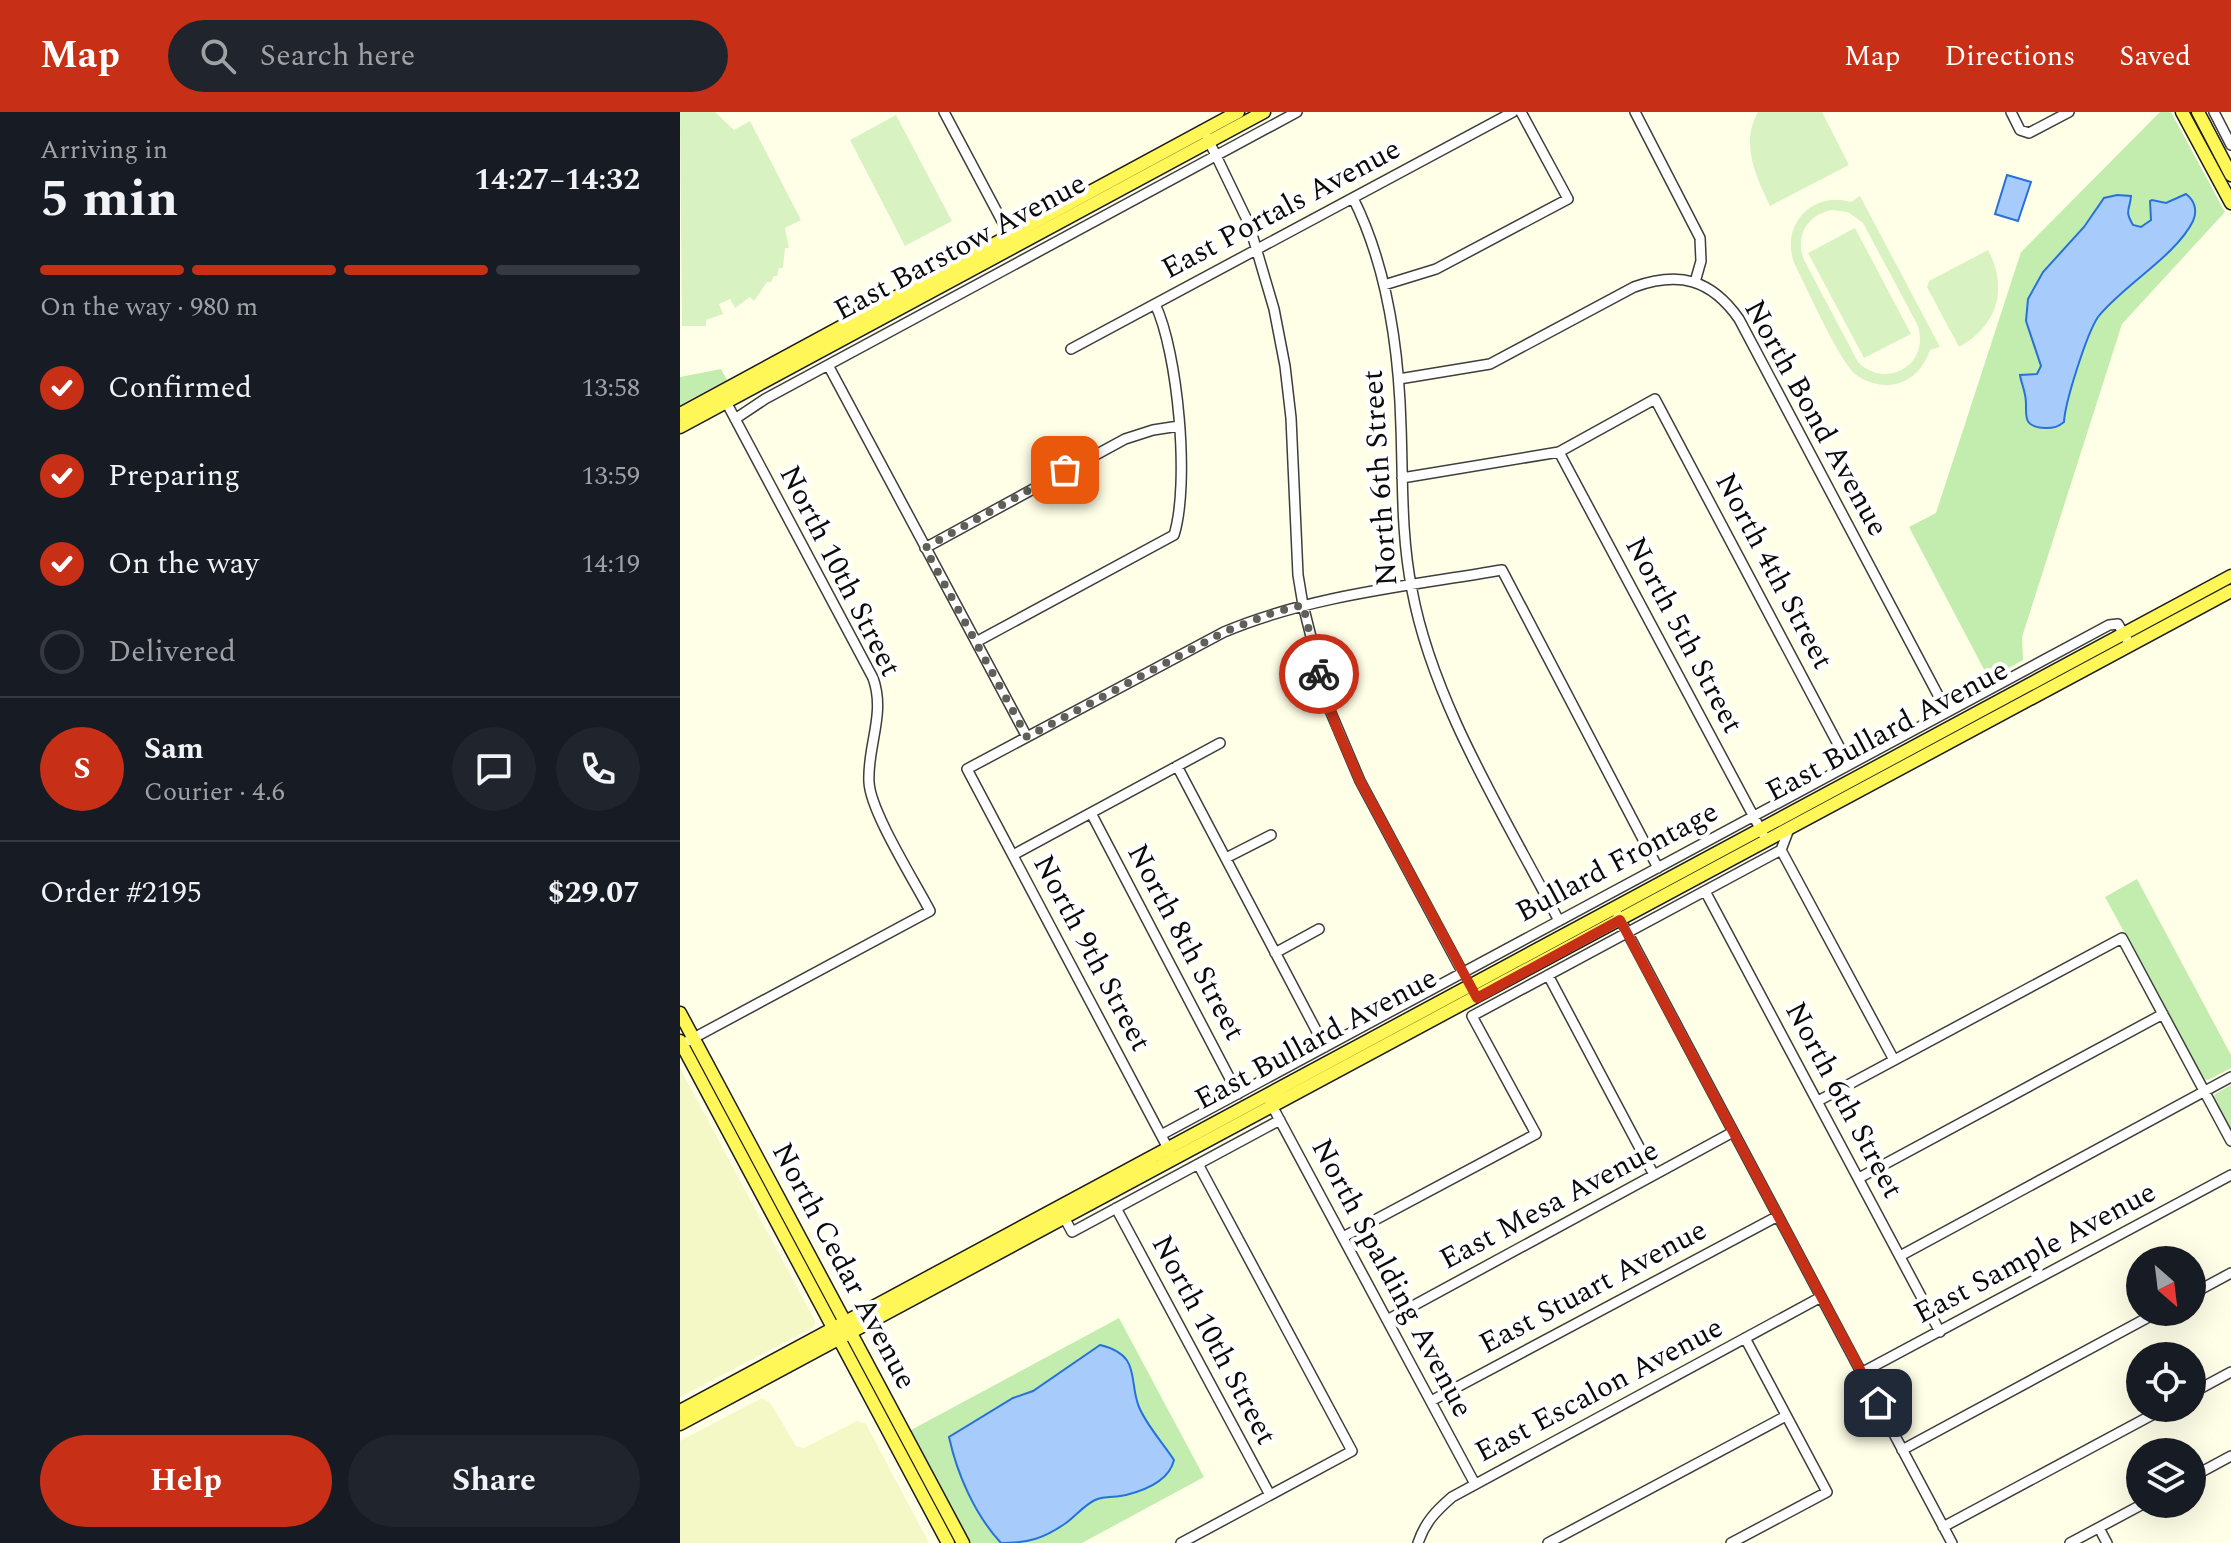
<!DOCTYPE html>
<meta charset="utf-8">
<style>
body{margin:0;font-family:Spectral,serif;background:#20242c;color:#f1f3f6;height:100vh;display:flex;flex-direction:column;font-size:30px;white-space:nowrap}
*{box-sizing:border-box;margin:0}
p{font-size:26px;color:#9ea1a6}
.icon{flex:none;width:44px;height:44px;fill:none;stroke:currentColor;stroke-width:2;stroke-linecap:round;stroke-linejoin:round}
.map{position:relative;flex:1;overflow:hidden}
.drawer{display:flex;flex-direction:column;background:#171b24;width:680px}
.drawer>*{flex:none}
.needle{width:52px;rotate:152deg}
.buttons{position:absolute;left:1446px;top:1134px;display:grid;gap:16px}
.buttons a{display:grid;place-items:center;width:80px;height:80px;border-radius:50%;background:#171b24;box-shadow:0 8px 32px #0002;font-size:40px}
.pin{position:absolute;display:grid;place-items:center;width:68px;height:68px;color:#fff;margin:-34px;border-radius:16px;box-shadow:0 4px 12px #0006}
.courier{position:absolute;display:grid;place-items:center;width:80px;height:80px;margin:-40px;border:6px solid #c72f16;border-radius:50%;background:#fff;color:#222;box-shadow:0 2px 10px #0007}
.head em{font-style:normal;font-weight:700}
.head div{display:flex;flex-direction:column-reverse}
.head{display:flex;align-items:center;justify-content:space-between;height:136px;padding:0 40px}
h1{font-size:52px;font-weight:700;line-height:60px}
.bar{display:grid;grid-template-columns:repeat(4,1fr);gap:12px 8px;align-content:center;height:96px;padding:0 40px}
.bar i{height:10px;border-radius:6px;background:#363941}
.bar .current{background:#c72f16}
.bar p{grid-column:span 4}
.line{display:flex;align-items:center;gap:20px;padding:0 40px;border-top:2px solid #363941}
.line div{flex:1}
.round{display:grid;place-items:center;flex:none;width:84px;height:84px;border-radius:42px;background:#20242c}
ol{padding:0 40px;list-style:none}
li{display:flex;align-items:center;gap:24px;height:88px}
li p{margin-inline-start:auto}
li .icon{padding:8px;border-radius:50%;background:#c72f16;color:#fff;stroke-width:4}
li:last-child{color:#9ea1a6}
li i{width:44px;height:44px;border:4px solid #363941;border-radius:50%}
.action{display:flex;gap:16px;margin-top:auto;padding:16px 40px}
.action a{flex:1;height:92px;border-radius:48px;background:#c72f16;color:#fff;font-size:32px;font-weight:700;line-height:92px;text-align:center}
.action a+a{background:#20242c;color:#f1f3f6}
header{display:flex;align-items:center;gap:48px;box-sizing:border-box;height:112px;padding:0 40px;background:#c72f16;color:#fff}
header strong{font-size:38px}
nav{display:flex;gap:44px;margin-inline-start:auto;font-size:28px}
.search{width:560px;height:72px;background:#20242c;display:flex;align-items:center;gap:20px;box-sizing:border-box;padding:0 28px;border-radius:44px;color:#9ea1a6;font-size:30px}
main{display:flex;flex:1;min-height:0}
.map>svg:first-child{display:block}
.farmland{fill:#f3f8c6}
.green{fill:#c3edaf}
.pitch{fill:#d8f3c1;fill-rule:evenodd}
.water{fill:#a7ccfc;stroke:#2771da;stroke-width:2}
.lines{fill:none;stroke-linecap:round;stroke-linejoin:round}
.minor-casing{stroke:#3e3e3e;stroke-width:12}
.major-casing{stroke:#1c1c1c;stroke-width:15}
.minor{stroke:#fff;stroke-width:9}
.major{stroke:#fff658;stroke-width:12}
.done{stroke:#606058;stroke-width:8;stroke-dasharray:0 14.4}
.route{stroke:#c72f16;stroke-width:10}
.labels{text-anchor:middle;dominant-baseline:central;stroke-width:8;stroke-linejoin:round;paint-order:stroke}
.street-label{font-size:30px;fill:#0b0b0b;stroke:#fff}
</style>
<header>
<strong>Map</strong>
<div class="search"><svg class="icon" aria-label="search" viewBox="0 0 24 24"><circle cx="10" cy="10" r="6"/><path d="M15 15l6 6"/></svg>Search here</div>
<nav><a>Map</a><a>Directions</a><a>Saved</a></nav>
</header>
<main>
<section class="drawer">
<div class="head"><div><h1>5 min</h1><p>Arriving in</p></div><em>14:27–14:32</em></div>
<div class="bar"><i class="current"></i><i class="current"></i><i class="current"></i><i></i><p>On the way · 980 m</p></div>
<ol>
<li><svg class="icon" aria-label="check" viewBox="0 0 24 24"><path d="M5 12l5 5 9-10"/></svg>Confirmed<p>13:58</p></li>
<li><svg class="icon" aria-label="check" viewBox="0 0 24 24"><path d="M5 12l5 5 9-10"/></svg>Preparing<p>13:59</p></li>
<li><svg class="icon" aria-label="check" viewBox="0 0 24 24"><path d="M5 12l5 5 9-10"/></svg>On the way<p>14:19</p></li>
<li><i></i>Delivered</li>
</ol>
<div class="line" style="height:144px"><b class="round" style="background:#c72f16;color:#fff">S</b><div><b>Sam</b><p>Courier · 4.6</p></div><a class="round"><svg class="icon" aria-label="chat" viewBox="0 0 24 24"><path d="M4 5h16v11H9l-5 4z"/></svg></a><a class="round"><svg class="icon" aria-label="phone" viewBox="0 0 24 24"><path d="M5 4h4l2 5-3 2q2 4 5 5l2-3 5 2v4C11 20 4 13 5 4z"/></svg></a></div>
<div class="line" style="height:104px"><div>Order #2195</div><b>$29.07</b></div>
<div class="action"><a>Help</a><a>Share</a></div>
</section>
<div class="map">
<svg width="1551" height="1431" viewBox="0 0 1551 1431">
<rect width="100%" height="100%" fill="#ffffe8"/>
<path class="farmland" d="M0,956L135,1209L134,1215L0,1285Z
M82,1286L91,1292L116,1334L124,1336L177,1309L186,1312L249,1431H0V1329Z"/>
<path class="green" d="M1480,0H1491L1545,100L1442,212L1342,525L1343,548L1309,567L1229,415L1256,401L1341,140Z
M41,257L47,268L0,293V265Z
M1457,767L1551,943V956L1528,968L1524,967L1425,785Z
M1551,973V1018L1534,985L1535,982Z
M439,1206L524,1365L402,1431H291L231,1318Z"/>
<path class="pitch" d="M0,0H35L54,18L70,9L121,108L105,116L109,136H105L103,156H99L97,164H94L91,170H87L74,189L70,185L55,196L50,187L39,192L43,202L26,208V214H2V217Z
M1078,0H1142L1169,53L1090,94C1076,65 1060,31 1078,0Z
M216,3L272,109L225,134L170,28Z
M1180,84L1260,235L1250,238C1244,255 1233,268 1216,272C1202,275 1186,271 1175,262C1157,245 1128,178 1115,153C1099,115 1131,78 1171,90ZM1151,98L1168,100L1183,111L1237,212C1252,251 1207,279 1178,250L1124,148C1115,125 1126,104 1151,98Z
M1175,116L1231,222L1184,246L1128,141Z
M1308,138C1329,177 1317,214 1279,235L1247,175L1249,169Z"/>
<path class="water" d="M1327,63L1351,70L1338,109L1315,102Z
M1506,82C1514,88 1518,98 1513,109C1496,144 1442,174 1418,205C1407,221 1385,290 1384,310C1378,315 1374,316 1366,316C1338,315 1349,300 1345,283C1344,276 1341,270 1340,263L1357,262L1361,254L1346,209L1348,187L1363,160L1404,115L1424,86L1437,83L1451,84C1450,98 1444,98 1453,113L1461,115L1471,108L1470,89L1472,88L1486,91Z
M420,1233C462,1243 448,1268 459,1295C467,1314 483,1331 494,1348C489,1369 466,1378 446,1383C435,1386 426,1383 415,1388C403,1394 396,1404 386,1411C363,1427 348,1431 321,1431C295,1403 277,1362 269,1325L333,1286L353,1279Z"/>
<g class="lines">
<g class="minor-casing">
<path id="minor" d="M264,0L332,128
M955,0L1020,126L1021,149L1015,170
M1331,0L1340,18L1349,21L1389,0
M1534,0L1551,33
M527,25L569,112L594,197L605,254L611,306L618,463L623,493L649,596L680,669L784,863
M673,86C708,156 719,238 721,315C723,370 721,424 732,478C753,592 826,706 879,809
M704,173L756,157L888,87L841,0
M391,237L833,0
M148,253L347,625
M719,267L810,252L954,175C999,159 1031,167 1059,207L1267,600
M55,307L85,287L617,0
M879,340L1083,722
M722,366L879,340L975,287L1169,653
M245,436L445,327L473,318L499,314
M296,530L494,423C510,372 498,240 475,192
M497,654L645,935
M411,701L558,982
M1109,717L1101,738L1214,948
M333,743L540,631
M546,746L591,723
M1025,779L1260,1220
M938,803L1272,1431
M595,841L639,817
M868,863L974,1063
M8,929L250,799C235,770 190,699 189,670C187,634 206,602 193,566L44,286
M1138,989L1442,826L1551,1029
M590,990L795,1372
M481,1023L1429,513L1438,512L1450,533
M491,1042L287,657L544,520C632,483 729,474 822,458L978,756
M1179,1066L1483,902
M436,1096L590,1383
M385,1107L392,1120L600,1008
M663,1125L856,1022L792,904L1101,738
M1220,1144L1551,965
M1512,1182L1551,1161
M707,1208L1053,1020
M1181,1261L1551,1063
M1512,1281L1551,1260
M751,1289L1098,1104
M1222,1338L1478,1200
M1512,1365L1551,1344
M1263,1415L1485,1296
M1419,1416L1427,1431
M501,1431L672,1339L518,1052
M738,1431C745,1410 756,1399 772,1385L1141,1185
M868,1431L1106,1304
M1051,1431L1147,1380L1065,1226
M1390,1431L1463,1392"/>
</g>
<g class="major-casing">
<path id="major" d="M1502,0L1551,91
M1518,0L1551,63
M0,302L558,0
M0,315L584,0
M0,901L283,1431
M0,929L268,1431
M0,1299L1551,464
M0,1312L1551,479"/>
</g>
<use href="#minor" class="minor"/>
<use href="#major" class="major"/>
</g>
<g class="lines">
<path class="done" d="M385,358L245,436L347,625L544,520L592,501L623,493L639,562"/>
<path class="route" d="M639,562L656,614L680,669L797,886L940,808L1198,1291"/>
</g>
<g class="labels">
<g class="street-label">
<text transform="translate(601 97) rotate(-28)">East Portals Avenue</text>
<text transform="translate(280 135) rotate(-28)">East Barstow Avenue</text>
<text transform="translate(1136 306) rotate(61)">North Bond Avenue</text>
<text transform="translate(700 366) rotate(-94)">North 6th Street</text>
<text transform="translate(160 459) rotate(63)">North 10th Street</text>
<text transform="translate(1094 459) rotate(62)">North 4th Street</text>
<text transform="translate(1004 523) rotate(62)">North 5th Street</text>
<text transform="translate(1207 619) rotate(-28)">East Bullard Avenue</text>
<text transform="translate(937 750) rotate(-28)">Bullard Frontage</text>
<text transform="translate(506 830) rotate(62)">North 8th Street</text>
<text transform="translate(412 841) rotate(62)">North 9th Street</text>
<text transform="translate(636 927) rotate(-28)">East Bullard Avenue</text>
<text transform="translate(1164 988) rotate(62)">North 6th Street</text>
<text transform="translate(869 1093) rotate(-28)">East Mesa Avenue</text>
<text transform="translate(1355 1141) rotate(-28)">East Sample Avenue</text>
<text transform="translate(164 1154) rotate(62)">North Cedar Avenue</text>
<text transform="translate(712 1166) rotate(62)">North Spalding Avenue</text>
<text transform="translate(913 1175) rotate(-28)">East Stuart Avenue</text>
<text transform="translate(534 1228) rotate(62)">North 10th Street</text>
<text transform="translate(919 1278) rotate(-28)">East Escalon Avenue</text>
</g>
</g>
</svg>
<div class="buttons">
<a><svg class="needle" viewBox="-14 -14 28 28"><path d="M0-13l5 13h-10z" fill="#e53935"/><path d="M0 13l5-13h-10z" fill="#9ea1a6"/></svg></a>
<a><svg class="icon" aria-label="locate" viewBox="0 0 24 24"><circle cx="12" cy="12" r="6"/><path d="M12 2v4M12 18v4M2 12h4M18 12h4"/></svg></a>
<a><svg class="icon" aria-label="layers" viewBox="0 0 24 24"><path d="M12 4l9 5-9 5-9-5zM3 14l9 5 9-5"/></svg></a>
</div>
<div class="pin" style="left:385px;top:358px;background:#ea580c"><svg class="icon" aria-label="bag" viewBox="0 0 24 24"><path d="M5 8h14l-1 12H6zM9 8a3 3 0 0 1 6 0"/></svg></div>
<div class="pin" style="left:1198px;top:1291px;background:#1f2937"><svg class="icon" aria-label="home" viewBox="0 0 24 24"><path d="M3 11l9-7 9 7M6 9v11h12V9"/></svg></div>
<div class="courier" style="left:639px;top:562px"><svg class="icon" aria-label="bike" viewBox="0 0 24 24"><circle cx="6" cy="16" r="4"/><circle cx="18" cy="16" r="4"/><path d="M6 16l4-8h5l3 8M10 8l3 8H6M13 5h3"/></svg></div>
</div>
</main>
